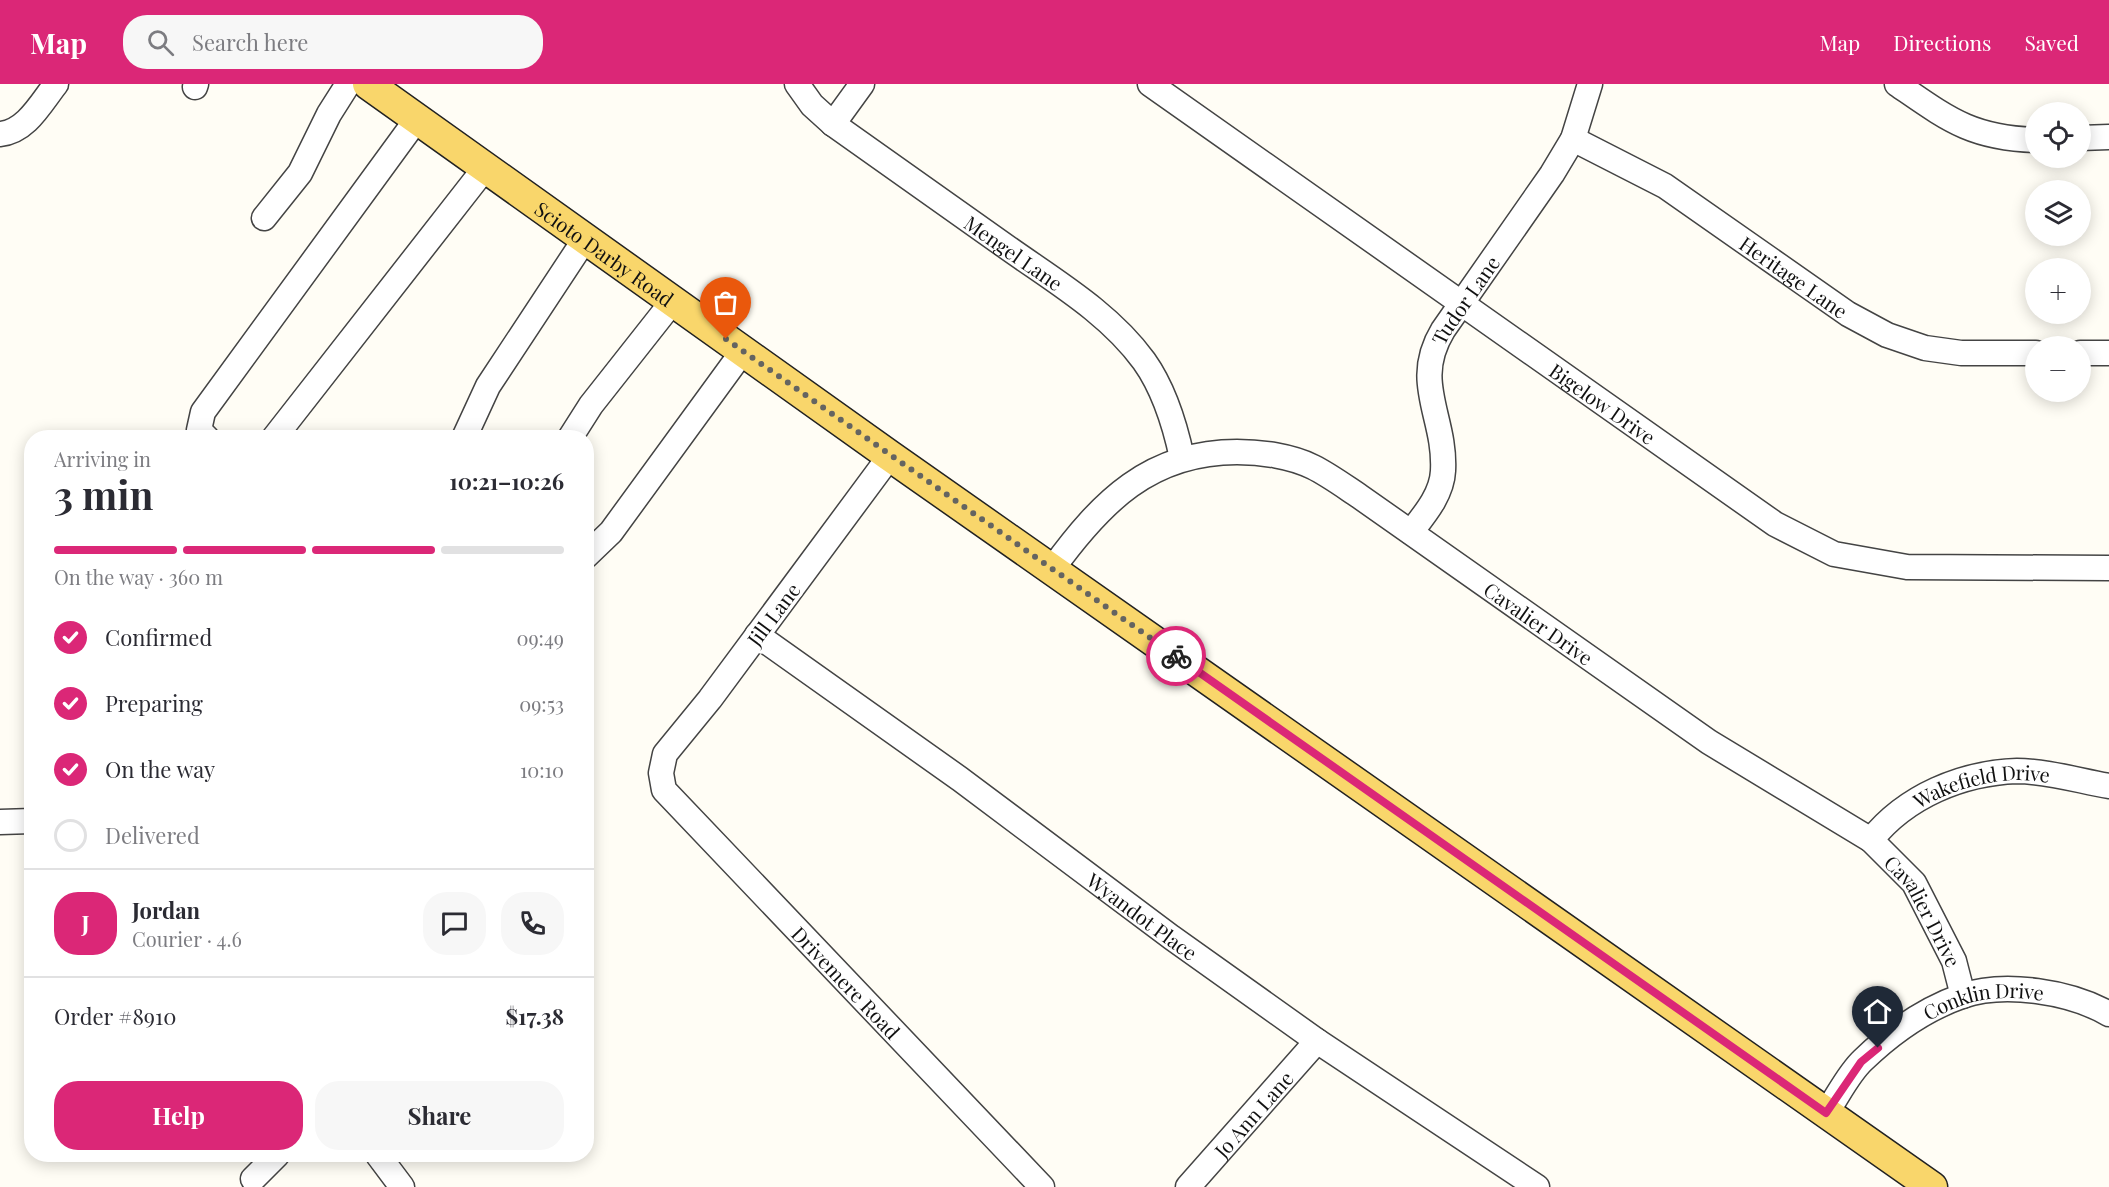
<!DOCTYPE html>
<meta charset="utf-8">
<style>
body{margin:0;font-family:"Playfair Display",serif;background:#f7f7f7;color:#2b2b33;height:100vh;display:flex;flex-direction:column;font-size:22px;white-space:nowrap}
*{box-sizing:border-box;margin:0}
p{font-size:20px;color:#7c7c81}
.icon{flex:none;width:33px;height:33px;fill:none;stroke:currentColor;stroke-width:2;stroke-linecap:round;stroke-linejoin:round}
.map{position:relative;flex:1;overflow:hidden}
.details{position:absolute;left:24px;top:346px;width:570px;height:732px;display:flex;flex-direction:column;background:#fff;border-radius:24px;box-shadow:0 3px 15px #0003}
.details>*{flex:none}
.tools{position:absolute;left:2025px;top:18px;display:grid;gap:12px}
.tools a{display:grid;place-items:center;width:66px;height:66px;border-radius:50%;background:#fff;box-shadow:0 3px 15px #0003;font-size:30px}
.pin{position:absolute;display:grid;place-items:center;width:51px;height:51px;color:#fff;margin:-62px -26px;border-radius:50% 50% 50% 0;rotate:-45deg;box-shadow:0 0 6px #0007}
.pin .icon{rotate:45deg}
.courier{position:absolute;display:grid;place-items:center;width:60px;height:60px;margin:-30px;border:4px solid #db2777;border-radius:50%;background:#fff;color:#222;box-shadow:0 2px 8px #0007}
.head em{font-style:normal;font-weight:700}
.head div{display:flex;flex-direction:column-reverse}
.head{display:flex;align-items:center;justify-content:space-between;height:102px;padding:0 30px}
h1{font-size:39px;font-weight:700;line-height:45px}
.bar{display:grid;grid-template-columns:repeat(4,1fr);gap:9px 6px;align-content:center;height:72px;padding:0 30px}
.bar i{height:8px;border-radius:4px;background:#e1e1e2}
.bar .current{background:#db2777}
.bar p{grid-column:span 4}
.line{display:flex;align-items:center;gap:15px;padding:0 30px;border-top:2px solid #e1e1e2}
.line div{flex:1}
.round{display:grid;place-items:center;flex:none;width:63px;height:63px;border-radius:24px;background:#f7f7f7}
ol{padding:0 30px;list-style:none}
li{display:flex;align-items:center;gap:18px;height:66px}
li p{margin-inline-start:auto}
li .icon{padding:6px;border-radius:50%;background:#db2777;color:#fff;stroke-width:4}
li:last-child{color:#7c7c81}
li i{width:33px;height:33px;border:3px solid #e1e1e2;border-radius:50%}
.action{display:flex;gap:12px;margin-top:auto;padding:12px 30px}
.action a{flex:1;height:69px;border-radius:24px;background:#db2777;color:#fff;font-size:24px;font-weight:700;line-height:69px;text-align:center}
.action a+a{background:#f7f7f7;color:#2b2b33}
header{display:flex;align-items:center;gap:36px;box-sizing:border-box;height:84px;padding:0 30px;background:#db2777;color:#fff}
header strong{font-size:28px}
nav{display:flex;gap:33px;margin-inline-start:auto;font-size:21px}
.search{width:420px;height:54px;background:#f7f7f7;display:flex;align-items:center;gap:15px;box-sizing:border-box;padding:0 21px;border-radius:24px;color:#7c7c81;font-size:22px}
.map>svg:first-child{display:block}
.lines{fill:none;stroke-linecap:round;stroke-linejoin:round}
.minor-casing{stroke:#444;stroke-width:27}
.major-casing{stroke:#222;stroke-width:33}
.minor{stroke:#fff;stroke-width:24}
.major{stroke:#f9d66b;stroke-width:30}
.done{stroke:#646461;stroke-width:6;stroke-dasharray:0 10.8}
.route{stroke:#db2777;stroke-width:8}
.labels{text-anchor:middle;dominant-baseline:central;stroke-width:6;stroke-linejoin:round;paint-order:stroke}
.street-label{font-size:20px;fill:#111;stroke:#fff}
</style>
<header>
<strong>Map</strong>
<div class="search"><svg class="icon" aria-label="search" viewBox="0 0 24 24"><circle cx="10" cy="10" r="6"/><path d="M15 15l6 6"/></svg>Search here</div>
<nav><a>Map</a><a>Directions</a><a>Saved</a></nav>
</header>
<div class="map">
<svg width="2109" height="1103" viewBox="0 0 2109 1103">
<rect width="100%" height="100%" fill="#fffdf5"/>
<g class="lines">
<g class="minor-casing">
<g id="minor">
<path id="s1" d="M797,0L812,21L833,40C892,82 950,123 1008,164C1056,198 1109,229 1144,277C1164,305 1175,341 1182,374"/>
<path id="s2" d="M1150,0L1775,440L1834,470L1907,483L2109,484"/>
<path d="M1897,0C1948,35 1971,54 2036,56"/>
<path d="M195,3L196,0"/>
<path d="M833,40L862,0"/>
<path d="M0,50C26,48 41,19 56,0"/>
<path d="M2080,54L2109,53"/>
<path id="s3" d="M1573,55L1665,102L1848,230L1887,251L1925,264L1961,269H2036"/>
<path d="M264,134L300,89L329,30L348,0"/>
<path d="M2080,269H2109"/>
<path d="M207,354L199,346L203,328L417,35"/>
<path d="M274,354L485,84"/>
<path d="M464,354L488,302L585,155"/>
<path d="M570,354L591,321L673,217"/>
<path id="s4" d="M890,372L710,615L665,670L661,689L664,706L1042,1103"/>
<path id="s5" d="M1411,448C1425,430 1442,410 1443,387C1446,332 1411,299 1443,246L1552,90L1573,55L1590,0"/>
<path d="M586,472L611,448L743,267"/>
<path id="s6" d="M1053,484C1101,418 1150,368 1237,368C1261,368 1291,372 1313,383C1329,391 1344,402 1359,412L1709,658L1871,756L1914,799L1954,877L1963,912"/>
<path id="s7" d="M757,551L960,695L1171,853L1317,957L1537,1103"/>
<path d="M0,738L32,737"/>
<path id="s8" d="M1871,756C1906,712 1962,689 2017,687C2047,687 2080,697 2109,702"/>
<path id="s9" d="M1826,1029C1838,1012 1848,990 1863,976C1891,949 1925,925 1962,912C2005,897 2071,908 2109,930"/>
<path d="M378,1071L402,1103"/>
<path d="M253,1095L277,1071"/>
<path id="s10" d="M1188,1103L1317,957"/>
</g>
</g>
<g class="major-casing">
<g id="major">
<path id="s11" d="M368,0L890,372L1932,1103"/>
</g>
</g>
<use href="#minor" class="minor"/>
<use href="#major" class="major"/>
</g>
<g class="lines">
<path class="done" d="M726,255L1176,572"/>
<path class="route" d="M1176,572L1826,1029L1861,978L1878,964"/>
</g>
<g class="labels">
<g class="street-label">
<text stroke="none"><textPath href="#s1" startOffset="276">Mengel Lane</textPath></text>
<text stroke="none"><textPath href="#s11" startOffset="291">Scioto Darby Road</textPath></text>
<text stroke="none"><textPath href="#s3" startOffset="261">Heritage Lane</textPath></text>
<text stroke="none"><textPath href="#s5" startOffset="252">Tudor Lane</textPath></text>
<text stroke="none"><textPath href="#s2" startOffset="554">Bigelow Drive</textPath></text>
<text transform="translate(773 530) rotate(-53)">Jill Lane</text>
<text stroke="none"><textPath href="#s6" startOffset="580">Cavalier Drive</textPath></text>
<text stroke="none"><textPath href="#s8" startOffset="129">Wakefield Drive</textPath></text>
<text stroke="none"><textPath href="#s6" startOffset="1066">Cavalier Drive</textPath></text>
<text stroke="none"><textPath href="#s7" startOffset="477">Wyandot Place</textPath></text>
<text stroke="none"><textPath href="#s4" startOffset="675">Drivemere Road</textPath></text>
<text stroke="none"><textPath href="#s9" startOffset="204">Conklin Drive</textPath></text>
<text stroke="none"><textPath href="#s10" startOffset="98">Jo Ann Lane</textPath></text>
</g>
</g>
</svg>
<div class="tools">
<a><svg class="icon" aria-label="locate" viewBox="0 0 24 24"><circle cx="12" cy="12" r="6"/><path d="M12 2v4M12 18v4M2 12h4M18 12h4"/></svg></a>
<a><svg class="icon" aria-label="layers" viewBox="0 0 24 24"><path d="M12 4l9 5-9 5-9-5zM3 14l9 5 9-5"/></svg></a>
<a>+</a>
<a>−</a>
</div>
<div class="pin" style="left:726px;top:255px;background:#ea580c"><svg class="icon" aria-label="bag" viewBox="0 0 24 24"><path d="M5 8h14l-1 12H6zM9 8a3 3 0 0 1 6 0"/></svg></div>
<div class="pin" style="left:1878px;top:964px;background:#1f2937"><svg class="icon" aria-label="home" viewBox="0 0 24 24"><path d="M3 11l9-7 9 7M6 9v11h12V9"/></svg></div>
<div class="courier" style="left:1176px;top:572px"><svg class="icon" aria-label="bike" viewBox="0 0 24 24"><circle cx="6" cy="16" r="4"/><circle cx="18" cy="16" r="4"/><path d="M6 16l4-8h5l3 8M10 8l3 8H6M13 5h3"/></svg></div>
<section class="details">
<div class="head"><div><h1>3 min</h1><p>Arriving in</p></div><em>10:21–10:26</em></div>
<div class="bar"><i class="current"></i><i class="current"></i><i class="current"></i><i></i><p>On the way · 360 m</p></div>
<ol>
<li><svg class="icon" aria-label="check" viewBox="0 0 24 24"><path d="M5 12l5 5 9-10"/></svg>Confirmed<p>09:49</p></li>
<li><svg class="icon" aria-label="check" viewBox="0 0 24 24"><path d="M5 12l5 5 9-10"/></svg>Preparing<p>09:53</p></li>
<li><svg class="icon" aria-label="check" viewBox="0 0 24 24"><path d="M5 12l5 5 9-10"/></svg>On the way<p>10:10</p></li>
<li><i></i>Delivered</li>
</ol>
<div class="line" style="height:108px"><b class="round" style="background:#db2777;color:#fff">J</b><div><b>Jordan</b><p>Courier · 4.6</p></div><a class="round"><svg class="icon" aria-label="chat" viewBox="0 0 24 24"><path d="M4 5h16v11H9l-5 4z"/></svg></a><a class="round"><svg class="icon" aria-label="phone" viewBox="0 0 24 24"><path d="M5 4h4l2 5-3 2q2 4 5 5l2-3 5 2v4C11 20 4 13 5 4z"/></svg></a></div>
<div class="line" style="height:78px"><div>Order #8910</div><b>$17.38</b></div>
<div class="action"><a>Help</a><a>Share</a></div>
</section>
</div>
